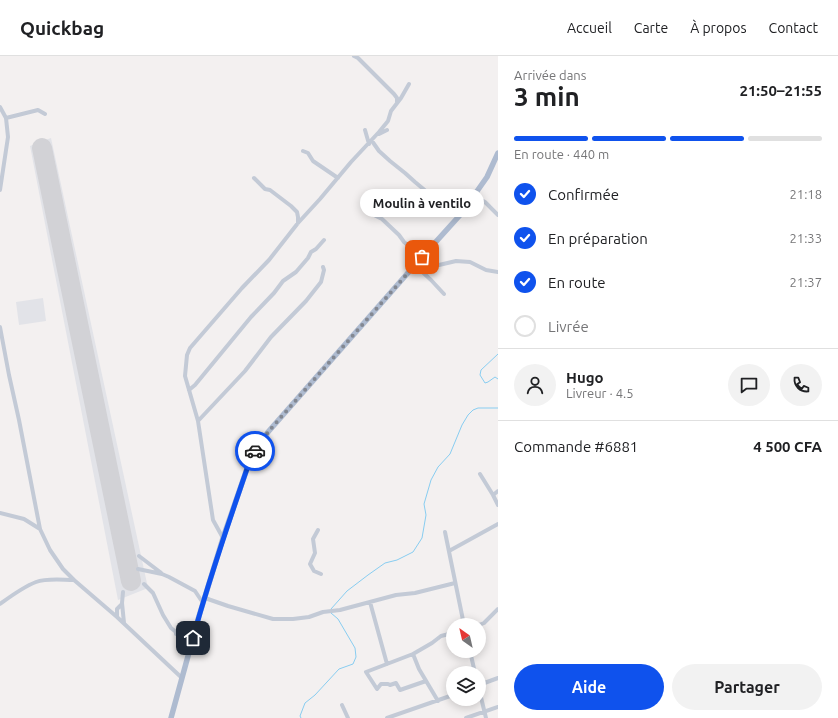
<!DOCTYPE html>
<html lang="fr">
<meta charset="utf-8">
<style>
body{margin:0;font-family:Ubuntu,sans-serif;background:#f2f2f2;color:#202124;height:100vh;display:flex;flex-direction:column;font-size:15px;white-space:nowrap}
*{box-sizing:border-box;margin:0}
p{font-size:13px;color:#757577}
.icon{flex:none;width:22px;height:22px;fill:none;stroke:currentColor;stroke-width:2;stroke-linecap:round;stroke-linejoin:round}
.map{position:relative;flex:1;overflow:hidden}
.side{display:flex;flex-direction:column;background:#fff;width:340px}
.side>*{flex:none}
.needle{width:26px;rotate:326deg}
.tools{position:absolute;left:446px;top:562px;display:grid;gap:8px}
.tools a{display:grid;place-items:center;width:40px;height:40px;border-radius:50%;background:#fff;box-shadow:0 2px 10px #0003;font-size:20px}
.pin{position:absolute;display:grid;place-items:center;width:34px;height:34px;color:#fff;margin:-17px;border-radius:8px;box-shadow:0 2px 6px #0006}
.courier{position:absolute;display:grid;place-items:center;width:40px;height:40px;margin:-20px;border:3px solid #0f52ed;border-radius:50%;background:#fff;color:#222;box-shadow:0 1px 5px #0007}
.bubble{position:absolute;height:28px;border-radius:14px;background:#fff;box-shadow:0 2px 10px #0003;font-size:13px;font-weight:700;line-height:28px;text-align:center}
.overview em{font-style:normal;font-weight:700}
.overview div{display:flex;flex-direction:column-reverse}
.overview{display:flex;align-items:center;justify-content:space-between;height:68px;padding:0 16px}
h1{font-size:26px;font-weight:700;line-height:30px}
.bar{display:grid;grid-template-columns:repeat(4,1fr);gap:6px 4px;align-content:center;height:48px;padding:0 16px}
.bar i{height:5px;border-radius:3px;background:#e0e0e0}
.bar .on{background:#0f52ed}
.bar p{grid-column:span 4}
.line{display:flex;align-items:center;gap:10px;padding:0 16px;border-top:1px solid #e0e0e0}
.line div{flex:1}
.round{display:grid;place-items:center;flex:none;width:42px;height:42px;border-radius:21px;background:#f2f2f2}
ol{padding:0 16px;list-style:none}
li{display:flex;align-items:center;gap:12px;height:44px}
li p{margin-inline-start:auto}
li .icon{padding:4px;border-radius:50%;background:#0f52ed;color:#fff;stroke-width:4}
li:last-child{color:#757577}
li i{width:22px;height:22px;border:2px solid #e0e0e0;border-radius:50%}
.cta{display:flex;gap:8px;margin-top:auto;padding:8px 16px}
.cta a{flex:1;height:46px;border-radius:24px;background:#0f52ed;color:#fff;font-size:16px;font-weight:700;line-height:46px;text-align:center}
.cta a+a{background:#f2f2f2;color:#202124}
header{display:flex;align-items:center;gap:24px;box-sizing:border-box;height:56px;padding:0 20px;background:#fff;border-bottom:1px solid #e0e0e0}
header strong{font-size:19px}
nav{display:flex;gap:22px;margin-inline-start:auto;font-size:14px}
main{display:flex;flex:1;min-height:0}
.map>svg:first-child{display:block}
.airport{fill:#e2e3e8}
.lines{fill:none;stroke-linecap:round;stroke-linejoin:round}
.stream{stroke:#88cdf1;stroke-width:1}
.runway{stroke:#d2d2d6;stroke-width:20}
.minor{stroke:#c3cad6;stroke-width:4}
.major{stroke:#aebbd0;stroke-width:5.5}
.done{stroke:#838892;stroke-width:4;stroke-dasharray:0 7.2}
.route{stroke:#0f52ed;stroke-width:5}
</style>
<header>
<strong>Quickbag</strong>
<nav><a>Accueil</a><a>Carte</a><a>À propos</a><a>Contact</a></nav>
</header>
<main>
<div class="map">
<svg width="498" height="662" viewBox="0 0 498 662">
<rect width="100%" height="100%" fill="#f3f0f0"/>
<path class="airport" d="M51,82L148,532L118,544L30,90Z
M43,242L46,265L19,269L16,246Z"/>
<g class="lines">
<path class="stream" d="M498,298L481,314L480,319L485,327L488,326L495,321L498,323
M331,553L347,535L368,519L385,507L397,504L413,496L422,482L426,459L424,448L431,424L438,411L450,398L462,369L468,359L473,354L478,352H498
M301,662L300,660L305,647L315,639L339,613L353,608L356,601L355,592L338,563L331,557"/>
<path class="runway" d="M42,92L131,525"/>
<path class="minor" d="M354,0L358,2L394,38L397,42V46
M0,51L6,62L8,81L0,134
M6,62L38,54L45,58
M365,74L369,88
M379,78L387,74
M372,85L379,95L390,105L405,117L415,126L427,136L461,158
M303,95L308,97L313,105L338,122
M254,122L265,133L270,134L291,150L297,156L298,161V167
M474,140L485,146L498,159
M370,155L374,159L382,163L399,179L404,186L422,201
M416,210L431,224L444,238
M418,211L439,209L456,205L470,206L486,214L498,216
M0,271L9,319L19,364L40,473L50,494L63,513L74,524L117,561L182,622
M189,334L195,329L251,261L274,237L283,225L296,216L308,202L311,196L316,193L324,184
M198,365L245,315L271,281L306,245L321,226L324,214L323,211
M480,418L493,439
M498,435L493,439L498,449
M0,457L24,463L40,473
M318,474L313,483L315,497L310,508L314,515L321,518
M445,476L464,569
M223,482L213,464L198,365L185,320L187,299L190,292L242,232L269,204L298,167L320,143L351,106L379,76L388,65L391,55L401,42L409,28
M449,495L498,468
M139,500L160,516L162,518L169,521L195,535L201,544L204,545
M138,513L162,518
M144,528L153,537L163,559L171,572L176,576V578L181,580L184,579L193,582
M123,536L122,547L124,567
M205,542L228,550L273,563H293L309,561L323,556L340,554L396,539L415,537L455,527
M370,546L387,608
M0,548C11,540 23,531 36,526C47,522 62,524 74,524
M117,561V553L122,548
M479,569L484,567L498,553
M470,595L475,617
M413,598L419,613L438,645
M426,625L400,634L396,627L390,629L388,628H381L377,633L366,616L413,598L432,587L441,580L453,577
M479,629L498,622
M479,633L486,662
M342,649L348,662
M387,662L453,639
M466,662L498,651"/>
<path class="major" d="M171,662L199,560L223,482L250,404L268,376L414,210L461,158L487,121L498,97"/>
</g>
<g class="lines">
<path class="done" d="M255,395L268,376L422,201"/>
<path class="route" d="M193,582C209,522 230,463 250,404L255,395"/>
</g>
</svg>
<div class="tools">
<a><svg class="needle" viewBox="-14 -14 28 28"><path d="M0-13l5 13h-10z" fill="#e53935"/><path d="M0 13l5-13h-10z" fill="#757577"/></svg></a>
<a><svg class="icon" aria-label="layers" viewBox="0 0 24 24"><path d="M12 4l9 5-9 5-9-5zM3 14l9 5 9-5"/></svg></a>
</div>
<div class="pin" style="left:422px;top:201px;background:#ea580c"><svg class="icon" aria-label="bag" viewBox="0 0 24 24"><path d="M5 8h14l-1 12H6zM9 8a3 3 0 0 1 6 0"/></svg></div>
<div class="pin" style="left:193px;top:582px;background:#1f2937"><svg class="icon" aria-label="home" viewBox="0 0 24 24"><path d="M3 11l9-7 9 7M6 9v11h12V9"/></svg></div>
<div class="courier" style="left:255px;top:395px"><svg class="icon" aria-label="car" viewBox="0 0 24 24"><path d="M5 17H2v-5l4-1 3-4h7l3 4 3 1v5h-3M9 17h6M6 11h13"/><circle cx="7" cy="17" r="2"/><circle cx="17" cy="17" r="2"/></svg></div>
<div class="bubble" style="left:360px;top:133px;width:124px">Moulin à ventilo</div>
</div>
<section class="side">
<div class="overview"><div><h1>3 min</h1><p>Arrivée dans</p></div><em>21:50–21:55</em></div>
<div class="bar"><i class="on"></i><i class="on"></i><i class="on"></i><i></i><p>En route · 440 m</p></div>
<ol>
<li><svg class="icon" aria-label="check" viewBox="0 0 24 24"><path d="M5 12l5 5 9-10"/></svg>Confirmée<p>21:18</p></li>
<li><svg class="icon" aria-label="check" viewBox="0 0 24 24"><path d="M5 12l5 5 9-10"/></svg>En préparation<p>21:33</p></li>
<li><svg class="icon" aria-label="check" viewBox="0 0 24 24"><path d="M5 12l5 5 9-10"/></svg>En route<p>21:37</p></li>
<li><i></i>Livrée</li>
</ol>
<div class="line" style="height:72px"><a class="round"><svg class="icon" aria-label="person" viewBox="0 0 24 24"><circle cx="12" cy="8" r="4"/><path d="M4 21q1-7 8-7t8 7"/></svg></a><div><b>Hugo</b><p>Livreur · 4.5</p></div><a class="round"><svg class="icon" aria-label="chat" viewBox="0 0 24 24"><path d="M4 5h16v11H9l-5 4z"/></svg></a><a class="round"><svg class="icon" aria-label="phone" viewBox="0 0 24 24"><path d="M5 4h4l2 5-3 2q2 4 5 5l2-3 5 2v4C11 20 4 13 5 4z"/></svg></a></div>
<div class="line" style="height:52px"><div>Commande #6881</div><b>4 500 CFA</b></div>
<div class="cta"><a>Aide</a><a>Partager</a></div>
</section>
</main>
